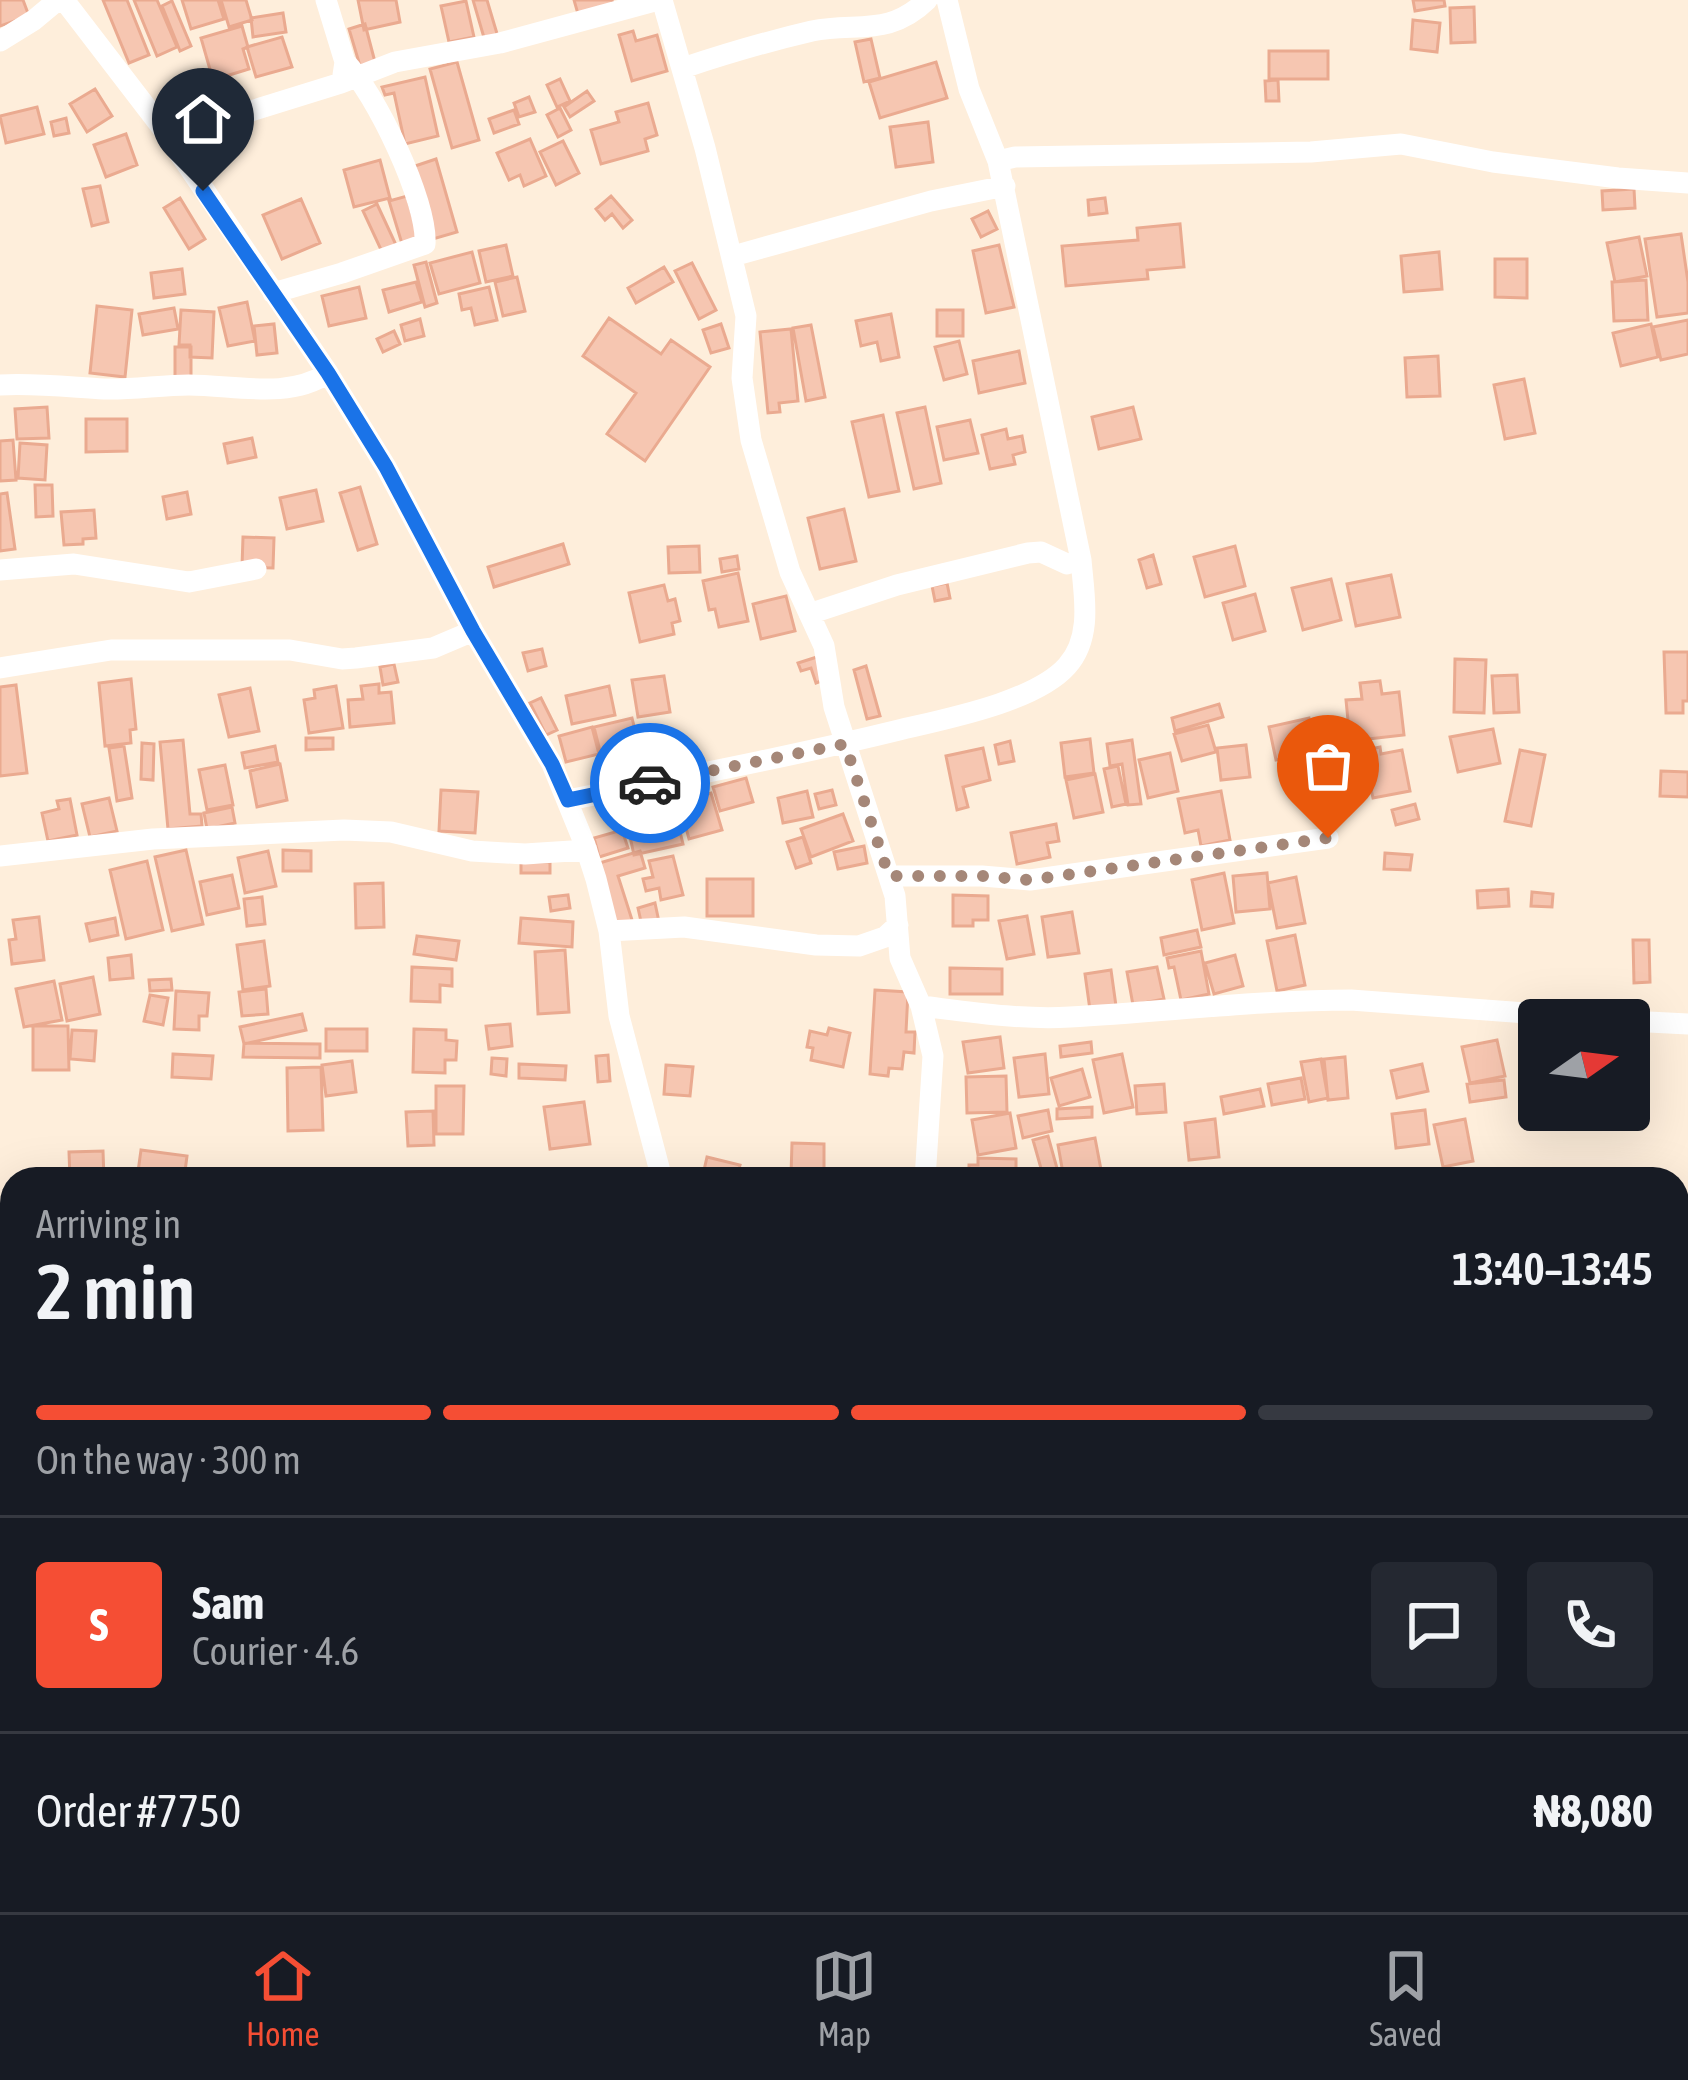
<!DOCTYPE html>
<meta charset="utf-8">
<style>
body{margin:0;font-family:"Asap Condensed",sans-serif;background:#242831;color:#f1f3f6;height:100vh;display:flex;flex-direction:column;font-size:45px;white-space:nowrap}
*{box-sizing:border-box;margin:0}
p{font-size:39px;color:#9ea1a6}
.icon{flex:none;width:66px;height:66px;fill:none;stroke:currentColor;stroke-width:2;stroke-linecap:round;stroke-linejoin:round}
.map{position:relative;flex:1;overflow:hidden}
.sheet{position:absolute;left:0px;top:1167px;width:1689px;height:747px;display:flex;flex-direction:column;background:#171b24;border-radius:36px 36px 0 0;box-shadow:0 12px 48px #0002}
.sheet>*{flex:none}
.needle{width:78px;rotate:76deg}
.buttons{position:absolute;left:1518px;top:999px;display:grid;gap:24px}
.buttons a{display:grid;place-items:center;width:132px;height:132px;border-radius:12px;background:#171b24;box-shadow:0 12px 48px #0002;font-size:60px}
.pin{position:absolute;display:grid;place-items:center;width:102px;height:102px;color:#fff;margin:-123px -51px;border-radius:50% 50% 50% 0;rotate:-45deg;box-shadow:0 0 12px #0007}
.pin .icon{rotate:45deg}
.courier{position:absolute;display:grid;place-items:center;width:120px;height:120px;margin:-60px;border:9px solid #1a73e8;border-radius:50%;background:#fff;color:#222;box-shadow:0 3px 15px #0007}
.summary em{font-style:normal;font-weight:600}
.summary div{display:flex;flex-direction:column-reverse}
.summary{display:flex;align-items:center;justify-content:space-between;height:204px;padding:0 36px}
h1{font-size:78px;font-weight:600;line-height:90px}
.bar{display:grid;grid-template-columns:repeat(4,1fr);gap:18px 12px;align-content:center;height:144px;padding:0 36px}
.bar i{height:15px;border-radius:9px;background:#363941}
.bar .on{background:#f54e34}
.bar p{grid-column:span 4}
.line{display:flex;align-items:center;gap:30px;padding:0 36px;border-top:3px solid #363941}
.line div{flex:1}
.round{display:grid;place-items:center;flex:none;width:126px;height:126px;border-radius:12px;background:#242831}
.tab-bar{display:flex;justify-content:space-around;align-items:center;height:168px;border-top:3px solid #363941;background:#171b24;font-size:33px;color:#9ea1a6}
.tab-bar a{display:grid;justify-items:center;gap:6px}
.tab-bar .on{color:#f54e34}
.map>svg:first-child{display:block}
.building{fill:#f6c6b1;stroke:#eaaa90;stroke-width:3}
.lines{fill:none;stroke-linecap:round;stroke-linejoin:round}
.minor{stroke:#fff;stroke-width:21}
.done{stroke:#a58778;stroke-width:12;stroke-dasharray:0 21.6}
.route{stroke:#1a73e8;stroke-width:15}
</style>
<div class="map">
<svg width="1688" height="1912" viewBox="0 0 1688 1912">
<rect width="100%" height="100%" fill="#feeedb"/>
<path class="building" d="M0,0H23L29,16L0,26Z
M103,0H127L149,55L129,63Z
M134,0H157L177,47L157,56Z
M182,0H218L224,19L191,29Z
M221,0H246L252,20L229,27Z
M358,0H396L400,22L364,30Z
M473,0H487L498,37L485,41Z
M574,0H612L613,4L578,14Z
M1413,0H1444L1445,6L1415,11Z
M172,1L191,46L180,51L162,6Z
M466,1L474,37L449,42L441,6Z
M1474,7L1475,42L1451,43L1450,8Z
M283,13L286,32L253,37L251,18Z
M1413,20L1440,23L1437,52L1411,49Z
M365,24L375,62L360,66L349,29Z
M242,26L248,47L243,49L249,69L213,80L201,38Z
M633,31L636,41L657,35L667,71L632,81L619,35Z
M282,37L292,67L256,77L247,47Z
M871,39L880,78L864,82L855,42Z
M1269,51H1328V79H1269Z
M457,62L479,140L452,148L430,69Z
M936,62L947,98L880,118L869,82Z
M425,77L438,136L405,144L394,93L385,95L382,87Z
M200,79L214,116L196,123L181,87Z
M560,79L570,101L557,107L547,85Z
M1278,80L1279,101H1266L1265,81Z
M95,89L112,116L87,132L70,104Z
M587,91L594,101L570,117L564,107Z
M529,97L535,112L519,117L514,103Z
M648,103L657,135L645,139L648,151L601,164L591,130L619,122L616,112Z
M37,107L44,134L6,143L0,116Z
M560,108L571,130L558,137L547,115Z
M514,110L519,124L494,133L489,119Z
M66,118L69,133L54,136L51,122Z
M928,122L933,162L896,167L890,127Z
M126,134L137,165L106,177L94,145Z
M530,139L546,176L524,186L520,175L509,180L497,153Z
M563,141L579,173L556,185L540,152Z
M436,159L457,232L433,239L412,167Z
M380,160L390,198L354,207L344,170Z
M100,186L108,222L92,226L83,189Z
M1634,189L1635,208L1603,210L1602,191Z
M407,196L420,241L403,247L389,201Z
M611,196L632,220L623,228L612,214L605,220L596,209Z
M180,198L205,239L189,249L164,208Z
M1105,198L1107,213L1089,215L1088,200Z
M301,199L320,243L282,259L263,215Z
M377,204L397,247L383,254L363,211Z
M988,211L997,229L981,237L972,219Z
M1180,224L1184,267L1147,270L1148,279L1066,286L1062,246L1138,240L1137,228Z
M1681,234L1688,282V313L1657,317L1645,239Z
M1639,237L1647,276L1615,282L1607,243Z
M506,245L513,276L486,282L479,251Z
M999,245L1014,307L986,313L973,251Z
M472,252L480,283L439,294L430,263Z
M1439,252L1442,289L1404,292L1401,256Z
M1495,259H1527V298L1495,297Z
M426,262L437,303L425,307L414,265Z
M692,263L716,310L699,319L675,271Z
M664,267L673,282L636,303L628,288Z
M182,269L185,294L154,298L151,273Z
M517,277L525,311L503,316L495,282Z
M1646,280L1648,320L1614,321L1612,282Z
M416,282L422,302L389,312L383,290Z
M359,287L366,318L329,326L322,296Z
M489,287L497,320L475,325L471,308L462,310L459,294Z
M247,302L255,341L228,346L219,308Z
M97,306L132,310L125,377L90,373Z
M174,308L178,329L143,335L139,314Z
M181,310L214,312L212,358L190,357V345H179Z
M937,310H963V336H937Z
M891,314L899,357L881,361L877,342L861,346L856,321Z
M609,318L661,354L671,340L710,367L645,461L607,434L636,393L583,356Z
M420,319L424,336L405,341L401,325Z
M1688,320V354L1661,360L1653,327Z
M274,324L277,353L257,355L254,326Z
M721,324L729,348L711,353L703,330Z
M1651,324L1658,357L1621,366L1613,333Z
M811,325L825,397L806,401L793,328Z
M791,329L798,401L779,403L780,412L768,413L760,332Z
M394,331L400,344L383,352L377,339Z
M959,341L967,374L944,380L935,347Z
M175,347H191V380L175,381Z
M1019,351L1025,383L979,393L973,361Z
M1438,356L1440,396L1407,397L1405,358Z
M1524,379L1535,433L1505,439L1494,385Z
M47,407L49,438L17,439L15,409Z
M925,407L941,483L914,489L897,413Z
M1133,407L1141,439L1099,449L1092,417Z
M883,415L899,491L869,497L852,422Z
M86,419H127V451L86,452Z
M970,420L978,453L944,460L937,427Z
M1006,429L1008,439L1022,436L1025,452L1013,455L1015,464L990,469L982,435Z
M252,438L256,457L228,463L224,444Z
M13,440L16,480L0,481V441Z
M20,443L47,445L45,480L18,478Z
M35,485H52L53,516L36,517Z
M360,487L377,544L358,550L340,493Z
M316,490L323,521L287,529L280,498Z
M187,492L191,514L167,519L163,497Z
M7,493L15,549L0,551V494Z
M844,509L856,561L820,569L808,518Z
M94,510L96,538L83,539V544L64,545L61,512Z
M243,537L274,538L273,568L242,567Z
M563,544L569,564L494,587L488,567Z
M699,546L700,572L669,573L668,547Z
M1235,546L1245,586L1205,597L1194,557Z
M1153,555L1161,584L1147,588L1139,560Z
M737,556L739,569L722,572L720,559Z
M738,573L748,621L719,627L715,609L709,610L703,581Z
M1391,575L1400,617L1356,626L1347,584Z
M1331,579L1341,620L1303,630L1292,588Z
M947,583L950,598L935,601L932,586Z
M664,585L668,601L675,599L680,621L672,623L674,634L640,642L629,593Z
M1255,594L1265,631L1233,640L1223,603Z
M786,596L795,631L761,639L753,604Z
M542,649L546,666L528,671L523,653Z
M1664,652H1688V701H1683V713H1666Z
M817,657L824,680L816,683L811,668L801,671L798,663Z
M1455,659L1486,660L1484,713L1454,712Z
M394,664L398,682L383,685L380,667Z
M866,666L880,716L867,719L854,670Z
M1517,675L1519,712L1494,713L1492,676Z
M664,676L670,712L638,717L632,680Z
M131,679L136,729L130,730L131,743L105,746L99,683Z
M1380,681L1382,694L1399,692L1404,735L1350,741L1346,700L1362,699L1360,683Z
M379,684V693L391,692L394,723L350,727L348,700L363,699L361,686Z
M16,685L27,773L0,776V687Z
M336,686L343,728L309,733L304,700L315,698L314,690Z
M609,686L615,715L572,724L566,696Z
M250,688L259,731L229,737L219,695Z
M541,698L557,730L546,735L530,703Z
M1219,704L1223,717L1175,731L1172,718Z
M632,718L639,746L601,755L594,727Z
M1309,718L1316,751L1276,760L1269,727Z
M1208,725L1216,752L1182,761L1174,734Z
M592,727L599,754L566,762L559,736Z
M1493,729L1500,763L1458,772L1450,737Z
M306,738H333V749L306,750Z
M1090,739L1094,773L1065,777L1061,743Z
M183,740L190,814H201L202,826L168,829L160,742Z
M1132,740L1141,804L1128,805L1122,764L1110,766L1107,744Z
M1010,741L1014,761L999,764L995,745Z
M142,743L154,744L153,780L141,779Z
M1246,745L1250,777L1221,780L1217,748Z
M124,746L132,798L117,801L109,748Z
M275,746L278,762L245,768L242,753Z
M1380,747L1381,754L1402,750L1410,791L1373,798L1370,784L1353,788L1346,754Z
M983,748L990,780L963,787L968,807L957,810L946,756Z
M1520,750L1545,755L1531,826L1505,821Z
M1170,753L1178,791L1148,798L1139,760Z
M280,764L287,800L257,807L250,771Z
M225,765L233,805L207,810L199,770Z
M1118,766L1126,804L1112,807L1104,769Z
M1661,771L1688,772V797L1660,796Z
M1095,774L1103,812L1074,818L1066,780Z
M746,778L753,802L720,811L713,787Z
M441,790L478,792L475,833L439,831Z
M832,790L836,805L819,809L815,794Z
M807,791L813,817L783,823L778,798Z
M1221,791L1230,840L1201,846L1198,830L1185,833L1178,799Z
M711,793L722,830L689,839L679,802Z
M109,798L117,831L90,837L82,804Z
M70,799L77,835L48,841L42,813L59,809L57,801Z
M673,803L683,844L634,855L625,814Z
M1415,804L1419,819L1396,825L1392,810Z
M232,807L235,823L207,829L204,813Z
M843,814L853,841L811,857L801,829Z
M1056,824L1059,841L1047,843L1050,857L1017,864L1011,833Z
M622,830L628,848L599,857L594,838Z
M803,837L811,863L796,868L787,842Z
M864,846L867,863L838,869L834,852Z
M186,850L203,924L172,931L155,857Z
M283,850L311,851V871H283Z
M268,851L276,886L245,893L238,858Z
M640,851L645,868L618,876L633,923L615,928L596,864Z
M1385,853L1412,855L1410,870L1384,869Z
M673,856L683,895L661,900L659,888L646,891L643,879L653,877L649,861Z
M147,861L163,930L126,939L110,870Z
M521,862H550V873H521Z
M1224,873L1234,923L1202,930L1192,880Z
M1267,873L1270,909L1236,912L1233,876Z
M232,875L239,908L207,915L200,882Z
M1296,877L1305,923L1277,928L1268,883Z
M707,879H753V916H707Z
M383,883L384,927L356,928L355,884Z
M1508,889L1509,906L1478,908L1477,891Z
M1532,892L1553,894L1552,907L1531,906Z
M568,895L570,908L551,911L549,897Z
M953,895L988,896V920H973V926H953Z
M262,897L265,924L247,926L244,899Z
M655,903L659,922L642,926L638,908Z
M1072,912L1079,953L1048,957L1042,917Z
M1027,916L1034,954L1007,959L999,921Z
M39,917L44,960L12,964L9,940L16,939L13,920Z
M115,918L118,935L90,941L86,924Z
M521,918L573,922L572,947L519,943Z
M1197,930L1201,947L1164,955L1161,938Z
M1295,935L1305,985L1277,991L1267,941Z
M417,936L459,941L456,960L414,954Z
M1633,940H1649L1650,982L1634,983Z
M264,941L270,986L243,990L237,945Z
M565,950L569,1012L538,1014L535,952Z
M1201,951L1209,994L1181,1000L1174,967L1169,968L1167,958Z
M131,955L133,978L110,980L108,958Z
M1235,955L1243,986L1214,994L1205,963Z
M412,967L452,969V986L440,985V1002L411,1001Z
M1157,967L1164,999L1133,1005L1127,972Z
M950,968L1002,969V994H950Z
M1111,970L1116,1006L1090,1010L1085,974Z
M93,977L100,1014L67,1021L60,984Z
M171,979L172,990L150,991L149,980Z
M54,981L62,1020L24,1027L16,989Z
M266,989L268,1014L242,1016L239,992Z
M875,990L908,992L906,1032H915L914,1053L904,1052L902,1069L889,1068L888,1076L870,1074Z
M176,991L209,993L207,1016H199V1030L174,1029Z
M150,995L168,998L163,1025L144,1021Z
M302,1014L306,1030L244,1044L240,1027Z
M510,1024L512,1046L489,1049L486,1026Z
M33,1026H68L69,1070H33Z
M829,1028L850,1033L843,1067L811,1060L813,1048L807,1047L810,1031L827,1035Z
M326,1029H367V1051H326Z
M414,1029L446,1030V1040L457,1041L456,1060H445V1073L413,1072Z
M72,1030L96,1031L94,1061L70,1059Z
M1000,1037L1004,1068L968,1073L963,1042Z
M1497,1040L1505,1076L1470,1083L1462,1047Z
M1091,1042L1092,1053L1061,1057L1060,1046Z
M244,1043L320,1044V1058L243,1057Z
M173,1054L213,1056L211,1079L172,1077Z
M1045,1054L1049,1094L1019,1097L1014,1058Z
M1122,1054L1133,1107L1104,1113L1093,1060Z
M608,1055L610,1081L598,1082L596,1056Z
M1345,1057L1348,1098L1328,1100L1324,1059Z
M492,1058L507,1059L506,1076L491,1074Z
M1321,1059L1328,1098L1309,1102L1301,1062Z
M352,1061L356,1092L326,1096L322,1065Z
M519,1064L566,1066L565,1080L519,1078Z
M1422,1064L1428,1091L1397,1098L1391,1071Z
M666,1065L693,1067L690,1096L664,1094Z
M321,1067L323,1130L288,1131L287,1068Z
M1082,1069L1090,1097L1059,1106L1051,1078Z
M1006,1076L1007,1112L967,1113L966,1077Z
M1301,1078L1305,1099L1272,1105L1268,1084Z
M1504,1080L1506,1097L1470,1102L1467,1084Z
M1164,1084L1166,1112L1137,1114L1135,1086Z
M436,1086H464L463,1134H436Z
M1260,1089L1264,1106L1224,1114L1221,1097Z
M584,1102L590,1144L550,1149L544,1107Z
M1092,1107V1117L1057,1119V1109Z
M1048,1110L1052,1131L1023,1138L1018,1116Z
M1425,1110L1429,1144L1396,1148L1392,1114Z
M433,1111L434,1145L408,1146L406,1112Z
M1010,1113L1016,1148L978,1155L972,1120Z
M1215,1119L1219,1157L1189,1160L1185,1123Z
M1465,1119L1473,1161L1443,1167L1434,1125Z
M1048,1136L1060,1179H1044L1033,1140Z
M1095,1138L1102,1175L1064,1179L1058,1145Z
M792,1143L824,1144V1176L791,1175Z
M141,1150L187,1156L184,1179H137Z
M103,1151L104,1179H70L69,1152Z
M707,1157L740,1165L736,1179H702Z
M978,1158L1016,1159V1179H969V1165H978Z
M0,1402L12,1404V1464L0,1463Z
M0,1468L12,1469V1503L0,1502Z
M0,1569H12V1611H0Z
M0,1614L12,1615V1656H0Z
M1677,1624L1688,1627V1662L1677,1659Z
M280,1902H311L312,1912H280Z
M542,1902H599L597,1912H540Z
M1182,1902H1269L1266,1912H1179Z
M1312,1902H1333L1336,1903L1332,1912H1308Z"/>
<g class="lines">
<path class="minor" d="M64,0L163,129L328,373L386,467L473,631L552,764L585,845L596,879L609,931L619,1016L662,1179
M326,0L345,62L343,75
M662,0L705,148L746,316L742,378L751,440L790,572L824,646L834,707L895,896L900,958L921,1006C970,1012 1021,1020 1070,1017C1164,1012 1258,1000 1351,1000L1620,1020
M947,0L969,89L998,161L1015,157L1311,152L1401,144L1493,162L1618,178L1688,183
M0,41L34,20L58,0
M683,68C725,54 769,41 812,31C857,22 889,37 927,0
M163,129L187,131L341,83L395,62L500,43L658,0
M733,256L931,201L1005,186
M273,293L342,273L425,244C428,202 375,92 345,62
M0,385C35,383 69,387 104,389C132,390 161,385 189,385C235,385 288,400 328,373
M0,570L74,564L189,582L256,569
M809,614L897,585L1028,553L1041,552L1067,564
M0,668L111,650H290L342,659L356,658L433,648L473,631
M568,800C678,778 789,757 899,730C945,719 1035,702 1067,666C1093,637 1084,595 1081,560L998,161
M0,856L153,839L344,830L391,832L472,851L525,854L587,850
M889,876H982L1030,880L1328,838
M609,931L684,927L816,945L859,946L885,937L898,925
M921,1006L933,1056L925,1179
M1629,1021L1688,1024
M0,1386L12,1388
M1677,1815L1688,1799
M0,1866L12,1873
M53,1902L67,1912
M1042,1902L1060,1912
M719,1912L722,1902
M1616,1912L1622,1902"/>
</g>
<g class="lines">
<path class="done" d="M650,783L845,744L889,876H982L1030,880L1328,838"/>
<path class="route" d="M203,191L328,373L386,467L473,631L552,764L568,800L650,783"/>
</g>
</svg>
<div class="buttons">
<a><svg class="needle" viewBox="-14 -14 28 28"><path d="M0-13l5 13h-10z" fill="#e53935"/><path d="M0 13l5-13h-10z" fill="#9ea1a6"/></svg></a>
</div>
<div class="pin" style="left:1328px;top:838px;background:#ea580c"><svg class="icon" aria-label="bag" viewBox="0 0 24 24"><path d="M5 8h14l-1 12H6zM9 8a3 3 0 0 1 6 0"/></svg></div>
<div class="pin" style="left:203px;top:191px;background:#1f2937"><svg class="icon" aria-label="home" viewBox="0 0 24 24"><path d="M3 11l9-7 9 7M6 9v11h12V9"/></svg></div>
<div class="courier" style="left:650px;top:783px"><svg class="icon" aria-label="car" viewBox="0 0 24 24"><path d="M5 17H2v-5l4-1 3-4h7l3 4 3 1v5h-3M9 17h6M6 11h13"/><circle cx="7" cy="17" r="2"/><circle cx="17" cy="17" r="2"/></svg></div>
<section class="sheet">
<div class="summary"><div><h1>2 min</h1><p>Arriving in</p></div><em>13:40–13:45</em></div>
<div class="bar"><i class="on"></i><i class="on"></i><i class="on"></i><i></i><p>On the way · 300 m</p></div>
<div class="line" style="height:216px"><b class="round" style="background:#f54e34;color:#fff">S</b><div><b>Sam</b><p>Courier · 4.6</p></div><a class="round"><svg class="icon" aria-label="chat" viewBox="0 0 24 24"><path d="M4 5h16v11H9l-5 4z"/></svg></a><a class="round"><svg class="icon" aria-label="phone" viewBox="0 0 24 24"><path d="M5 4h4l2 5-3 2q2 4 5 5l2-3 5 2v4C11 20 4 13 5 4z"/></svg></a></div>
<div class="line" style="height:156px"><div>Order #7750</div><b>₦8,080</b></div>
</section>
</div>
<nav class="tab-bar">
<a class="on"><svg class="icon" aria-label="home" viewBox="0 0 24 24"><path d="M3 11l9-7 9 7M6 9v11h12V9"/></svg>Home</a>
<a><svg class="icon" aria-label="map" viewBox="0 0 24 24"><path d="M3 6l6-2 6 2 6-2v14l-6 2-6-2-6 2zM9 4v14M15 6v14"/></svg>Map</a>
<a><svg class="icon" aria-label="saved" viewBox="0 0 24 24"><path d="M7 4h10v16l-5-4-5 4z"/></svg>Saved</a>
</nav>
